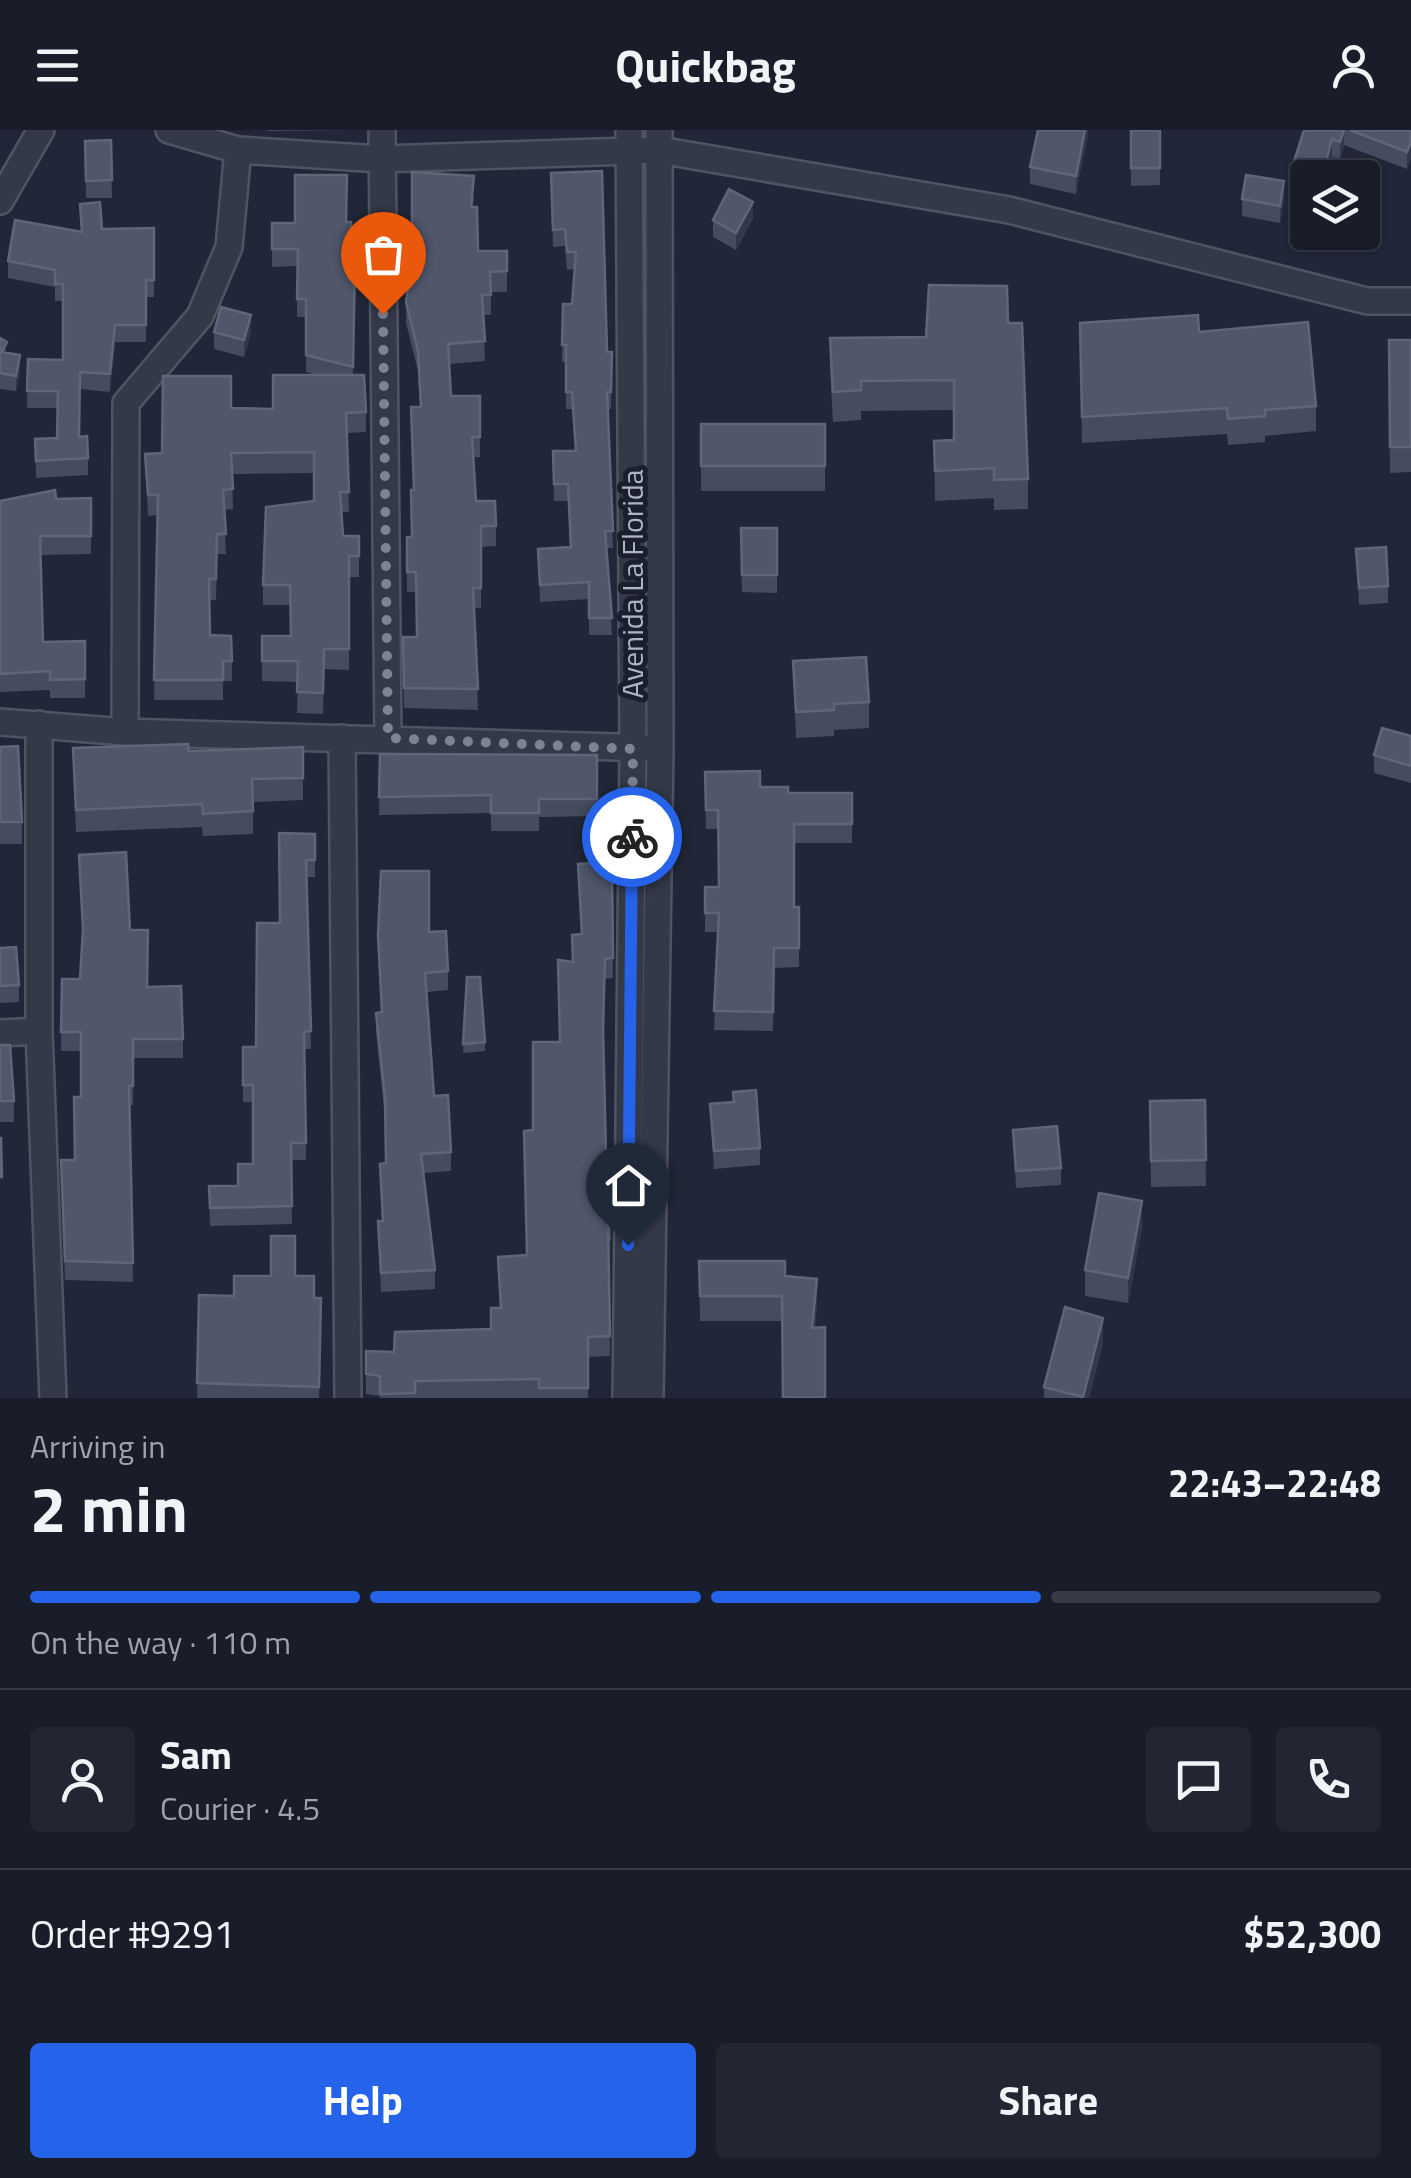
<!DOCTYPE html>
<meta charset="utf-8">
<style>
body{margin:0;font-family:"Titillium Web",sans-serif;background:#222632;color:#f1f3f6;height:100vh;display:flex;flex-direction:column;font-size:38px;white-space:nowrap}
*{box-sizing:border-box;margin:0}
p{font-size:32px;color:#9fa2a8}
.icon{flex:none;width:55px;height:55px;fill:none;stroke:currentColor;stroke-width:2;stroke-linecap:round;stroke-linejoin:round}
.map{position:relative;height:1268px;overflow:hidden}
.details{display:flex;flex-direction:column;background:#191d2a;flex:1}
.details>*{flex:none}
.fabs{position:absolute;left:1290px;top:30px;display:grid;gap:20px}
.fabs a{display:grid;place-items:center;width:90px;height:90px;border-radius:10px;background:#191d2a;box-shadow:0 2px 8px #0004,0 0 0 2px #373b47;font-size:50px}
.pin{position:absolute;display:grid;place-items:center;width:85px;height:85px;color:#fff;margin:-102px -42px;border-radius:50% 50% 50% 0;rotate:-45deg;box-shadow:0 0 10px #0007}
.pin .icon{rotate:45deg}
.courier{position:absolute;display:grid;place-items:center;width:100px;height:100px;margin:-50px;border:8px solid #2563eb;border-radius:50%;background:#fff;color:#222;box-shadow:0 2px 12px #0007}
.overview em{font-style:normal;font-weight:700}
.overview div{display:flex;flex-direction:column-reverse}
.overview{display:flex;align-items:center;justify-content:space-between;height:170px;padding:0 30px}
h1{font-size:65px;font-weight:700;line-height:75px}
.bar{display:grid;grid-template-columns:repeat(4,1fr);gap:15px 10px;align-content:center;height:120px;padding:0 30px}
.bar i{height:12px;border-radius:8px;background:#373b47}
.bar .on{background:#2563eb}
.bar p{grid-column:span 4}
.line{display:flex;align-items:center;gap:25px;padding:0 30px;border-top:2px solid #373b47}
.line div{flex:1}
.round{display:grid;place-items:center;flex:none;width:105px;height:105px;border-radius:10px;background:#222632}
.primary-button{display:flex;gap:20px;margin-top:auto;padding:20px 30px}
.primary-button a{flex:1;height:115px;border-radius:10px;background:#2563eb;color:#fff;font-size:40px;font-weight:700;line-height:115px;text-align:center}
.primary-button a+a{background:#222632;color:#f1f3f6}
header{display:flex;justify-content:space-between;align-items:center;height:130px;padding:0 30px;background:#191d2a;font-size:45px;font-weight:700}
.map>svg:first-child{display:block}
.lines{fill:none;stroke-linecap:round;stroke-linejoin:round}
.street-casing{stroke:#4f5463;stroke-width:30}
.street{stroke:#343948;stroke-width:25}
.wall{fill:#454c60}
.shaded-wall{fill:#32384b}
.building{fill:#50576b;stroke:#5f6679;stroke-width:2.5}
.done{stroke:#7d8394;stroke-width:10;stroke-dasharray:0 18}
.route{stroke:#2563eb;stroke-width:12}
.labels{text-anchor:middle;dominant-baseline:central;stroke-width:10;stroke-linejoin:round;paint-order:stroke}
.street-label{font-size:30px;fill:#afb4c5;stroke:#1a1f2d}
</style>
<header><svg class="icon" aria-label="menu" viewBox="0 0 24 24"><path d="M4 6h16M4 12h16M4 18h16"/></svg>Quickbag<svg class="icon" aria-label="person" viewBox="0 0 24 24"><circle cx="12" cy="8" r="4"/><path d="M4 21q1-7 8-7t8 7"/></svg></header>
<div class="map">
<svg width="1411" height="1268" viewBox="0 0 1411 1268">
<rect width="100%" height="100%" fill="#212738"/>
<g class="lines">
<g class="street-casing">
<path id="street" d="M169,0L238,20L381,29L659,20L1009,80L1367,171H1411
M382,0L388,608
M0,71L41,0
M0,592L125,602L649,618
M39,594V901L53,1268
M125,602L126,273L200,186L229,117L238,20
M342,608L348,1268
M0,903L39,901
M626,1268L633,619L629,0
M650,1268L660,618L659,0"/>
</g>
<use href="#street" class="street"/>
</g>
<path class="wall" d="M267,0H353L267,1Z
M1088,0L1076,64L1030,54V37Z
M1131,0H1160V55L1131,56Z
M1304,0H1411L1407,39L1344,15L1340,29L1332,27L1327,48H1308V59L1292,55V38Z
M111,10L112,68H86L85,11Z
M551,43L607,222H612L611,279H608L613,418H607L612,505H589V469L540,472L538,419L570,417L568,371H554L553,321H575L572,279H566V232H562L563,174H572L574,139L567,140L565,116L553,117Z
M474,66L473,77L478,121L507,141V162H491V185H483L485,231L449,234L451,266H480V327H473L476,371L496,396V416L481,417V478H474L478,580L404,578L403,507H417L416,462H407V407H412L414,360L411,277H420L418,241L406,193V172Z
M1284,68L1280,93L1242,86V69Z
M80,74L102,99L154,98V167H146V212H115L110,262L80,259L79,307L88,328V345L36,348L35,309L57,308L58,278H27L28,229L63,230V171H55V157L8,148V131L81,102Z
M753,89L736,120L713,107V90Z
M351,92L353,245L366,282V302L347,303L349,382H342L343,406L359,426V447H349V540L324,539L323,584L297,583L298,552L262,551V506H291L290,475H263V455L314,371V343L232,344L233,379L224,380L226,424H217L216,470H209L210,505L232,531V551H223V570H154L158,385L148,386L145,324L162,323L231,278L273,279L318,245L306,242V187H297V136L272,137V93Z
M1008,193L1028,349V379L994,380V368L935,371L934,311L954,310V280L861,281V290L833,292L830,238V208L926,207Z
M1080,193L1199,202L1316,276V301L1265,306V312L1228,315L1227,304L1082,313Z
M214,202L251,203L244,227L214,219Z
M0,208L7,223L20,241L16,261L0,259Z
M1389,210H1411V342L1390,343Z
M701,294H825V361H701Z
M91,368V424L40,425L43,512L85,511V568H50V560L0,562V371Z
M741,398H777V463L742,462Z
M1356,419L1388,456V473L1359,475Z
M793,531L869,572V598L834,600V606L796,608Z
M1411,606V653L1374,643V625Z
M0,617L22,692V714H0Z
M303,617V670L253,672V704L203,706L202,697L76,702L73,618L189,621Z
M380,624L597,625V686L539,687V701H491V683L379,685Z
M705,642L760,657L788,663H852V713H794V777H799V837L774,838L773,901L714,900L718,802H705V757H719L718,699H706Z
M315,704V747H307L311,919H305L306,1030H291L292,1094L210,1096L209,1056H238L253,1034V972H243V917H256L279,793Z
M79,725L130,800L147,857L183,909V928H133V975H129L133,1152L65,1150L61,1049L75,1030L81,967V921H61L62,849H80L83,808Z
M612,732L613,848L605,849L604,907L606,1026H612L611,1111H608L610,1226L588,1227V1268H380V1266L366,1264V1221L394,1222L491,1199L500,1178L498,1127L527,1125L533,1000L559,912L572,831V805L581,804L578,734Z
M429,802L448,841V860L427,862L434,966L451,1022V1041L423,1043L435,1140V1159L381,1162L378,1091H382L380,1034L386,1033L385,988L376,902V883L381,882L378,805Z
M0,818L19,855V872L0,873Z
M467,847L485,912V921L463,923Z
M0,915L14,971V992H0Z
M1205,970L1206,1056L1151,1057L1150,971Z
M733,972L760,1018V1035L714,1039L710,974Z
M1013,1000L1061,1038V1055L1016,1058Z
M1142,1097L1128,1173L1085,1166V1140Z
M699,1131L785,1146L817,1174L815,1198L825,1268L782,1191H700Z
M295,1146L314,1168L321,1199L319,1268H197L199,1165L234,1166Z
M1103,1213L1089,1268H1044V1257Z"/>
<path class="shaded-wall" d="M1085,0H1088V5L1076,64V46Z
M1344,0V15L1340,29V12Z
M1332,9V27L1327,48H1322Z
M1411,12V29L1407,39V22Z
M1284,51V68L1280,93V76Z
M753,72V89L736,120V103Z
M251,185V203L244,227V210Z
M115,195V212L110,262V244Z
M20,225V241L16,261V246Z
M1142,1071V1097L1128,1173V1148Z
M817,1149V1174L812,1222V1198Z
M1103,1188V1213L1089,1268H1083Z"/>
<path class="building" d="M1038,0H1085L1076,46L1030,37Z
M1131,0H1160V38H1131Z
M1304,0H1344L1340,12L1332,9L1322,46L1292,38Z
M1350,0H1411V12L1407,22Z
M111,10L112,50L86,51L85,11Z
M602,41L607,222H612L611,262H607L613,401H605L612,488H589V452L540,455L538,419L571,417L568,354H554L553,321H576L572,262H566V215H562L563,174H572L576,122H567L565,99L553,100L551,43Z
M412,42L474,46L471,77H477L478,121H507V141L490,142L491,165H482L485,211L448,214L451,266H480V307H472L476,371H495L496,396H481V458H473L478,559L404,558L403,507H417L416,442H407V407H412L411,360H414L411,277H421L418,221L406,172L412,129Z
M295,45H347L346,92H351V132H355L353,237L306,225V169H297L298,119H272V93H295Z
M1246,45L1284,51L1280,76L1242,69Z
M729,59L753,72L736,103L713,90Z
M100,72L102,99L154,98V150H146V195H115L110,244L80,242L79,307L87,306L88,328L36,331L35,309L57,308L58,261H27L28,229L63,230V154H55V140L8,131L15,90L82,102L80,74Z
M929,155L1007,156L1008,193H1022L1028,349L994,350V338L935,341L934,311L954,310V250L861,251V260L833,262L830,208L926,207Z
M221,177L251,185L244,210L214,202Z
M1198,185L1199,202L1308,192L1316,276L1265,280V286L1228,289L1227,278L1082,287L1080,193Z
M0,208L7,212L2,222L20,225L16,246L0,243Z
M1389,210H1411V317H1390Z
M273,245H364L366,282L346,283L349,362H340L343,406H359V426H349V519H324L323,563L297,562L298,531H262V506H291L290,455H263L266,377L314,371V322L231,323L233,359L223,360L226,404H217L216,449H209L210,505L231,506L232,531H223V550H154L158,365H148L145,324L162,323L163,246H231V278L273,279Z
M701,294H825V336H701Z
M55,360L56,369L91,368V406H40L43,512L85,511V549L50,550V541L0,544V371Z
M741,398H777V445H742Z
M1386,417L1388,456L1359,458L1356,419Z
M866,527L869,572L834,574V580L796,582L793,531Z
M1382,598L1411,606V636L1374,625Z
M188,614L189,621L303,617V648L252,649L253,681L203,684L202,674L76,680L73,618Z
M18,616L22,692H0V617Z
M380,624L597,625V669H539V683H491V665L379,667Z
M760,641V657H788V663H852V694H794V777H799V818H774L773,882L714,881L719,783H705V757H719L718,680H706L705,642Z
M279,703L315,704V730H306L311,901L304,902L306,1013H291L292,1076L210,1078L209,1056H238V1034H253V955H243V917H256L257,793H280Z
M126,722L130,800H148L147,857L181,856L183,909H133V956H129L133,1133L65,1131L61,1030H75L74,967H81V902H61L62,849H80L83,799L79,725Z
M612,732L613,828L605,829L603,898L606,1026H612L611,1091H608L610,1206L588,1207V1258H539V1249L415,1251V1263L380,1264V1246L366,1244V1221L394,1222L395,1202L491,1199V1178H501L498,1127L527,1125L524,1001L533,1000V912H560L558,830L573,832L572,805L582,804L578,734Z
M381,741H429V802L446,801L448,841L425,843L434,966L448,965L451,1022L421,1024L435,1140L381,1143L378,1091H383L380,1034L386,1033L385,968L376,883L382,882L378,805Z
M16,817L19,855L0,856V818Z
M467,847H480L485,912L463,914Z
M0,915H10L14,971H0Z
M756,960L760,1018L714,1021L710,974L734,972L733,962Z
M1205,970L1206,1030L1151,1031L1150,971Z
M1057,996L1061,1038L1016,1041L1013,1000Z
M0,1008H1L2,1047H0Z
M1099,1063L1142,1071L1128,1148L1085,1140Z
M271,1106H295V1146H314V1168H321L319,1257L197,1253L199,1165L234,1166V1146H271Z
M699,1131H785V1146L817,1149L812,1198L825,1197V1268H783L782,1166H700Z
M1065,1177L1103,1188L1083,1267L1044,1257Z"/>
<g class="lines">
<path class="done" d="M383,184L388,608L633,619L632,707"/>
<path class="route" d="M628,1115L632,707"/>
</g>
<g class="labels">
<g class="street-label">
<text transform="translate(632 454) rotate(-90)">Avenida La Florida</text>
</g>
</g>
</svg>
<div class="fabs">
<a><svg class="icon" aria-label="layers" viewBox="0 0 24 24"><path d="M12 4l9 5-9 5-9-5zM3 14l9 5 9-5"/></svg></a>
</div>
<div class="pin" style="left:383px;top:184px;background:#ea580c"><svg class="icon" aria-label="bag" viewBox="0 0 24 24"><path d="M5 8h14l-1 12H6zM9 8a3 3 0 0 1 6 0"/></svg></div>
<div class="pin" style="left:628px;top:1115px;background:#1f2937"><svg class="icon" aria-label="home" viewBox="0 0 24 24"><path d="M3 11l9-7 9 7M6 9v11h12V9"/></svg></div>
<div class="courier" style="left:632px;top:707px"><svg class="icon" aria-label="bike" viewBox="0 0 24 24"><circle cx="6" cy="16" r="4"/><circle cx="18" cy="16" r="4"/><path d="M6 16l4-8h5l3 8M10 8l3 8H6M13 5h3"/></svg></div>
</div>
<section class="details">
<div class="overview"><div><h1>2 min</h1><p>Arriving in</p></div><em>22:43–22:48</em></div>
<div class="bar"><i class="on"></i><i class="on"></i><i class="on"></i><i></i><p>On the way · 110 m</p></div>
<div class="line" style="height:180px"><a class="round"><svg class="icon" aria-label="person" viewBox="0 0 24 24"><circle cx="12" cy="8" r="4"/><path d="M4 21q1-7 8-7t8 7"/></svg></a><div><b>Sam</b><p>Courier · 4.5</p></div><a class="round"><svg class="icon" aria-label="chat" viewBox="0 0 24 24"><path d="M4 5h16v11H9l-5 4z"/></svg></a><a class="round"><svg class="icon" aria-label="phone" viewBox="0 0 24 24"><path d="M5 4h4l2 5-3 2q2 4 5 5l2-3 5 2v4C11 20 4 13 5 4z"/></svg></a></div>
<div class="line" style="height:130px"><div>Order #9291</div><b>$52,300</b></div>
<div class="primary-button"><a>Help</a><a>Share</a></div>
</section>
